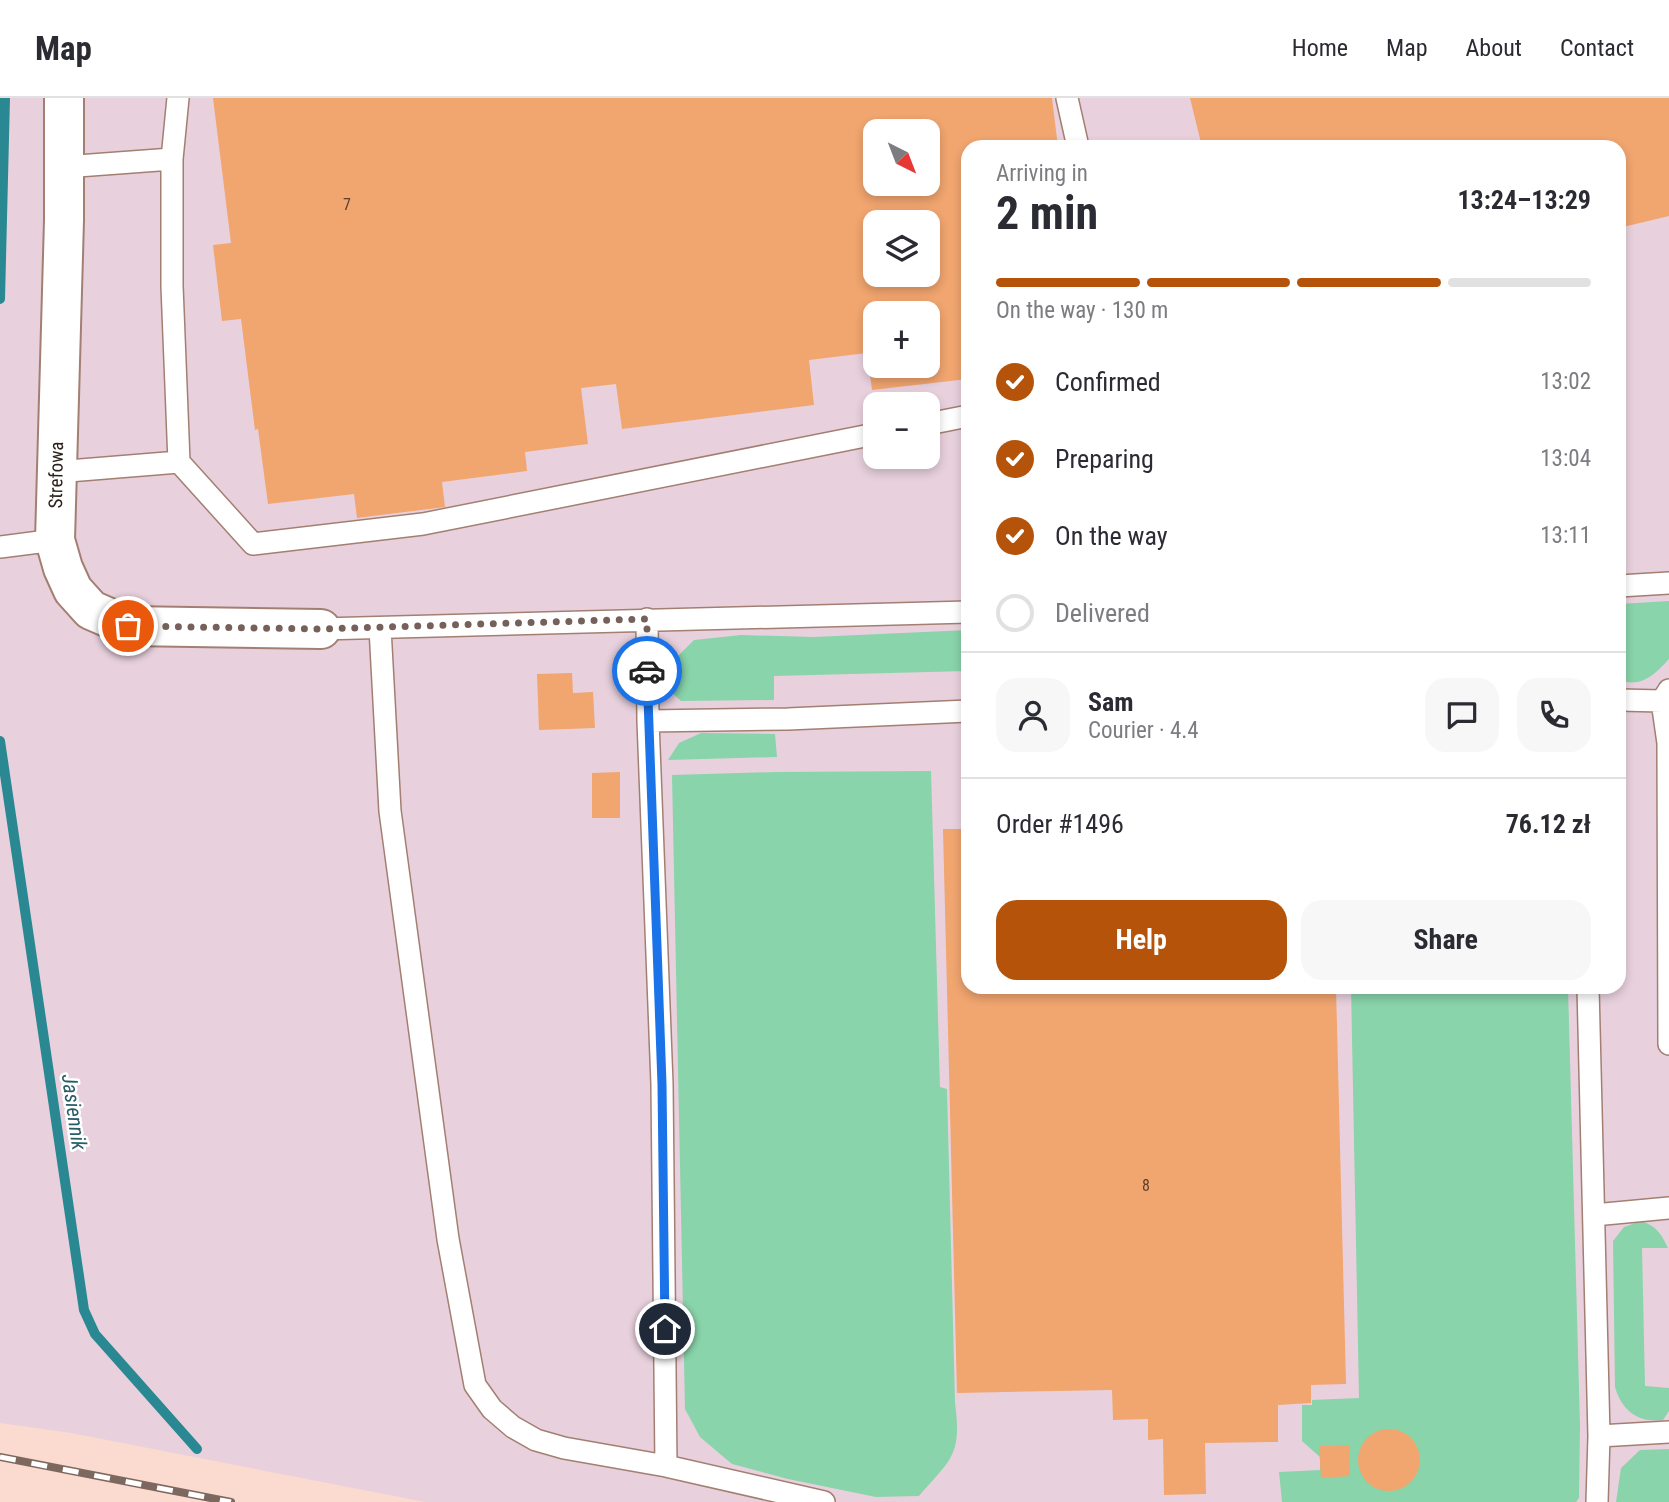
<!DOCTYPE html>
<meta charset="utf-8">
<style>
body{margin:0;font-family:"Roboto Condensed",sans-serif;background:#f7f7f7;color:#2b2b33;height:100vh;display:flex;flex-direction:column;font-size:26px;white-space:nowrap}
*{box-sizing:border-box;margin:0}
p{font-size:23px;color:#7c7c81}
.icon{flex:none;width:38px;height:38px;fill:none;stroke:currentColor;stroke-width:2;stroke-linecap:round;stroke-linejoin:round}
.map{position:relative;flex:1;overflow:hidden}
.panel{position:absolute;left:961px;top:42px;width:665px;height:854px;display:flex;flex-direction:column;background:#fff;border-radius:21px;box-shadow:0 4px 10px #0003}
.panel>*{flex:none}
.needle{width:46px;rotate:138deg}
.fabs{position:absolute;left:863px;top:21px;display:grid;gap:14px}
.fabs a{display:grid;place-items:center;width:77px;height:77px;border-radius:14px;background:#fff;box-shadow:0 4px 10px #0003;font-size:35px}
.pin{position:absolute;display:grid;place-items:center;width:60px;height:60px;color:#fff;margin:-30px;border:4px solid #fff;border-radius:50%;box-shadow:0 2px 7px #0007}
.courier{position:absolute;display:grid;place-items:center;width:70px;height:70px;margin:-35px;border:5px solid #1a73e8;border-radius:50%;background:#fff;color:#222;box-shadow:0 2px 9px #0007}
.head em{font-style:normal;font-weight:700}
.head div{display:flex;flex-direction:column-reverse}
.head{display:flex;align-items:center;justify-content:space-between;height:119px;padding:0 35px}
h1{font-size:46px;font-weight:700;line-height:52px}
.bar{display:grid;grid-template-columns:repeat(4,1fr);gap:10px 7px;align-content:center;height:84px;padding:0 35px}
.bar i{height:9px;border-radius:5px;background:#e1e1e2}
.bar .on{background:#b45309}
.bar p{grid-column:span 4}
.line{display:flex;align-items:center;gap:18px;padding:0 35px;border-top:2px solid #e1e1e2}
.line div{flex:1}
.round{display:grid;place-items:center;flex:none;width:74px;height:74px;border-radius:21px;background:#f7f7f7}
ol{padding:0 35px;list-style:none}
li{display:flex;align-items:center;gap:21px;height:77px}
li p{margin-inline-start:auto}
li .icon{padding:7px;border-radius:50%;background:#b45309;color:#fff;stroke-width:4}
li:last-child{color:#7c7c81}
li i{width:38px;height:38px;border:4px solid #e1e1e2;border-radius:50%}
.action{display:flex;gap:14px;margin-top:auto;padding:14px 35px}
.action a{flex:1;height:80px;border-radius:21px;background:#b45309;color:#fff;font-size:28px;font-weight:700;line-height:80px;text-align:center}
.action a+a{background:#f7f7f7;color:#2b2b33}
header{display:flex;align-items:center;gap:42px;box-sizing:border-box;height:98px;padding:0 35px;background:#fff;border-bottom:2px solid #e1e1e2}
header strong{font-size:33px}
nav{display:flex;gap:38px;margin-inline-start:auto;font-size:24px}
.map>svg:first-child{display:block}
.industrial{fill:#e8d1dd;fill-rule:evenodd}
.green{fill:#89d4aa}
.lines{fill:none;stroke-linecap:round;stroke-linejoin:round}
.stream{stroke:#298891;stroke-width:10}
.building{fill:#f1a56f;fill-rule:evenodd}
.service-casing{stroke:#a37f72;stroke-width:24}
.minor-casing{stroke:#a37f72;stroke-width:42}
.service{stroke:#fff;stroke-width:21}
.minor{stroke:#fff;stroke-width:38}
.rail-casing{stroke:#7d6860;stroke-width:8}
.rail{stroke:#fff;stroke-width:5;stroke-dasharray:16;stroke-linecap:butt}
.done{stroke:#76615a;stroke-width:7;stroke-dasharray:0 12.6}
.route{stroke:#1a73e8;stroke-width:9}
.labels{text-anchor:middle;dominant-baseline:central;stroke-width:5;stroke-linejoin:round;paint-order:stroke}
.number-label{font-size:16px;fill:#5f4130}
.street-label{font-size:19px;fill:#2e201b;stroke:#fff}
.water-label{font-size:21px;font-style:italic;fill:#275d64;stroke:#fff}
</style>
<header>
<strong>Map</strong>
<nav><a>Home</a><a>Map</a><a>About</a><a>Contact</a></nav>
</header>
<div class="map">
<svg width="1669" height="1404" viewBox="0 0 1669 1404">
<rect width="100%" height="100%" fill="#fbdbcf"/>
<path class="industrial" d="M0,0H1669V1404H425L71,1335L0,1325ZM875,33H928V86H875ZM968,49H1619V889H968ZM875,124H928V177H875ZM875,215H928V268H875ZM875,306H928V359H875Z"/>
<path class="green" d="M1669,503V561C1654,577 1642,590 1619,582V506Z
M968,532V573L774,578V602L681,603L668,591L667,578L675,561L694,542L741,537L814,539Z
M701,635L775,636L777,659L668,662L679,645Z
M931,673L940,989L947,991L955,1305C962,1358 951,1361 919,1398L876,1399L788,1381L732,1366L700,1339L685,1311L672,677L777,674Z
M1351,889H1568L1580,1327L1579,1400L1576,1404H1282L1279,1374L1320,1372V1359L1302,1343V1307H1312V1302L1359,1300Z
M1641,1123C1656,1128 1661,1135 1668,1150H1642L1645,1288L1669,1290V1313L1663,1322C1638,1325 1622,1313 1615,1289L1613,1143L1624,1129Z
M1669,1351V1404H1616L1621,1370L1640,1352Z"/>
<g class="lines">
<path class="stream" d="M0,201L5,0
M0,643L84,1212L95,1236L197,1351"/>
</g>
<path class="building" d="M213,0H1052L1058,49H968V281L872,292L867,255L809,262L814,307L622,331L616,286L581,290L588,346L525,354L527,373L442,384L445,409L357,420L354,396L268,406L258,331L255,332L241,221L222,223L213,147L231,145ZM875,33H928V86H875ZM875,124H928V177H875ZM875,215H928V268H875Z
M1190,0H1669V118L1619,130V49H1202Z
M572,575L573,595L593,594L595,630L539,632L537,576Z
M620,674V720H592V675Z
M943,731H968V889H1336L1346,1286L1311,1287V1305L1278,1307V1344L1205,1345L1206,1396L1164,1397L1163,1341L1148,1342V1321L1113,1322L1112,1292L957,1295Z
M1358 1362a31 31 0 1 1 62 0a31 31 0 1 1-62 0Z
M1349,1347L1350,1378L1321,1380L1319,1348Z"/>
<g class="lines">
<g class="service-casing">
<path id="service" d="M178,0L172,61V188L179,364L253,446L423,426L875,336
M1067,0L1078,49
M64,69L172,61
M928,326L968,318
M56,374L179,364
M0,449L55,442
M1619,488L1669,485
M647,521L648,623L788,621L968,613
M380,530L390,713L448,1141L475,1287L492,1311L513,1329L536,1342L564,1350L666,1368
M321,531L968,514
M1619,602L1662,603L1669,592
M1662,603L1668,645L1669,946
M648,623L662,986L666,1368L824,1404
M1588,889L1599,1338L1669,1334
M1594,1117L1669,1110
M1597,1404L1599,1338"/>
</g>
<g class="minor-casing">
<path id="minor" d="M64,0V122L55,442L63,470L73,492L91,512L128,528L321,531"/>
</g>
<use href="#service" class="service"/>
<use href="#minor" class="minor"/>
<g class="rail-casing">
<path id="rail" d="M0,1359L231,1404"/>
</g>
<use href="#rail" class="rail"/>
</g>
<g class="lines">
<path class="done" d="M128,528L321,531L647,521V573"/>
<path class="route" d="M647,573L662,986L665,1231"/>
</g>
<g class="labels">
<g class="number-label">
<text x="347" y="106">7</text>
<text x="1146" y="1087">8</text>
</g>
<g class="street-label">
<text transform="translate(56 377) rotate(-89)">Strefowa</text>
</g>
<g class="water-label">
<text transform="translate(74 1014) rotate(82)">Jasiennik</text>
</g>
</g>
</svg>
<div class="fabs">
<a><svg class="needle" viewBox="-14 -14 28 28"><path d="M0-13l5 13h-10z" fill="#e53935"/><path d="M0 13l5-13h-10z" fill="#7c7c81"/></svg></a>
<a><svg class="icon" aria-label="layers" viewBox="0 0 24 24"><path d="M12 4l9 5-9 5-9-5zM3 14l9 5 9-5"/></svg></a>
<a>+</a>
<a>−</a>
</div>
<div class="pin" style="left:128px;top:528px;background:#ea580c"><svg class="icon" aria-label="bag" viewBox="0 0 24 24"><path d="M5 8h14l-1 12H6zM9 8a3 3 0 0 1 6 0"/></svg></div>
<div class="pin" style="left:665px;top:1231px;background:#1f2937"><svg class="icon" aria-label="home" viewBox="0 0 24 24"><path d="M3 11l9-7 9 7M6 9v11h12V9"/></svg></div>
<div class="courier" style="left:647px;top:573px"><svg class="icon" aria-label="car" viewBox="0 0 24 24"><path d="M5 17H2v-5l4-1 3-4h7l3 4 3 1v5h-3M9 17h6M6 11h13"/><circle cx="7" cy="17" r="2"/><circle cx="17" cy="17" r="2"/></svg></div>
<section class="panel">
<div class="head"><div><h1>2 min</h1><p>Arriving in</p></div><em>13:24–13:29</em></div>
<div class="bar"><i class="on"></i><i class="on"></i><i class="on"></i><i></i><p>On the way · 130 m</p></div>
<ol>
<li><svg class="icon" aria-label="check" viewBox="0 0 24 24"><path d="M5 12l5 5 9-10"/></svg>Confirmed<p>13:02</p></li>
<li><svg class="icon" aria-label="check" viewBox="0 0 24 24"><path d="M5 12l5 5 9-10"/></svg>Preparing<p>13:04</p></li>
<li><svg class="icon" aria-label="check" viewBox="0 0 24 24"><path d="M5 12l5 5 9-10"/></svg>On the way<p>13:11</p></li>
<li><i></i>Delivered</li>
</ol>
<div class="line" style="height:126px"><a class="round"><svg class="icon" aria-label="person" viewBox="0 0 24 24"><circle cx="12" cy="8" r="4"/><path d="M4 21q1-7 8-7t8 7"/></svg></a><div><b>Sam</b><p>Courier · 4.4</p></div><a class="round"><svg class="icon" aria-label="chat" viewBox="0 0 24 24"><path d="M4 5h16v11H9l-5 4z"/></svg></a><a class="round"><svg class="icon" aria-label="phone" viewBox="0 0 24 24"><path d="M5 4h4l2 5-3 2q2 4 5 5l2-3 5 2v4C11 20 4 13 5 4z"/></svg></a></div>
<div class="line" style="height:91px"><div>Order #1496</div><b>76.12 zł</b></div>
<div class="action"><a>Help</a><a>Share</a></div>
</section>
</div>
